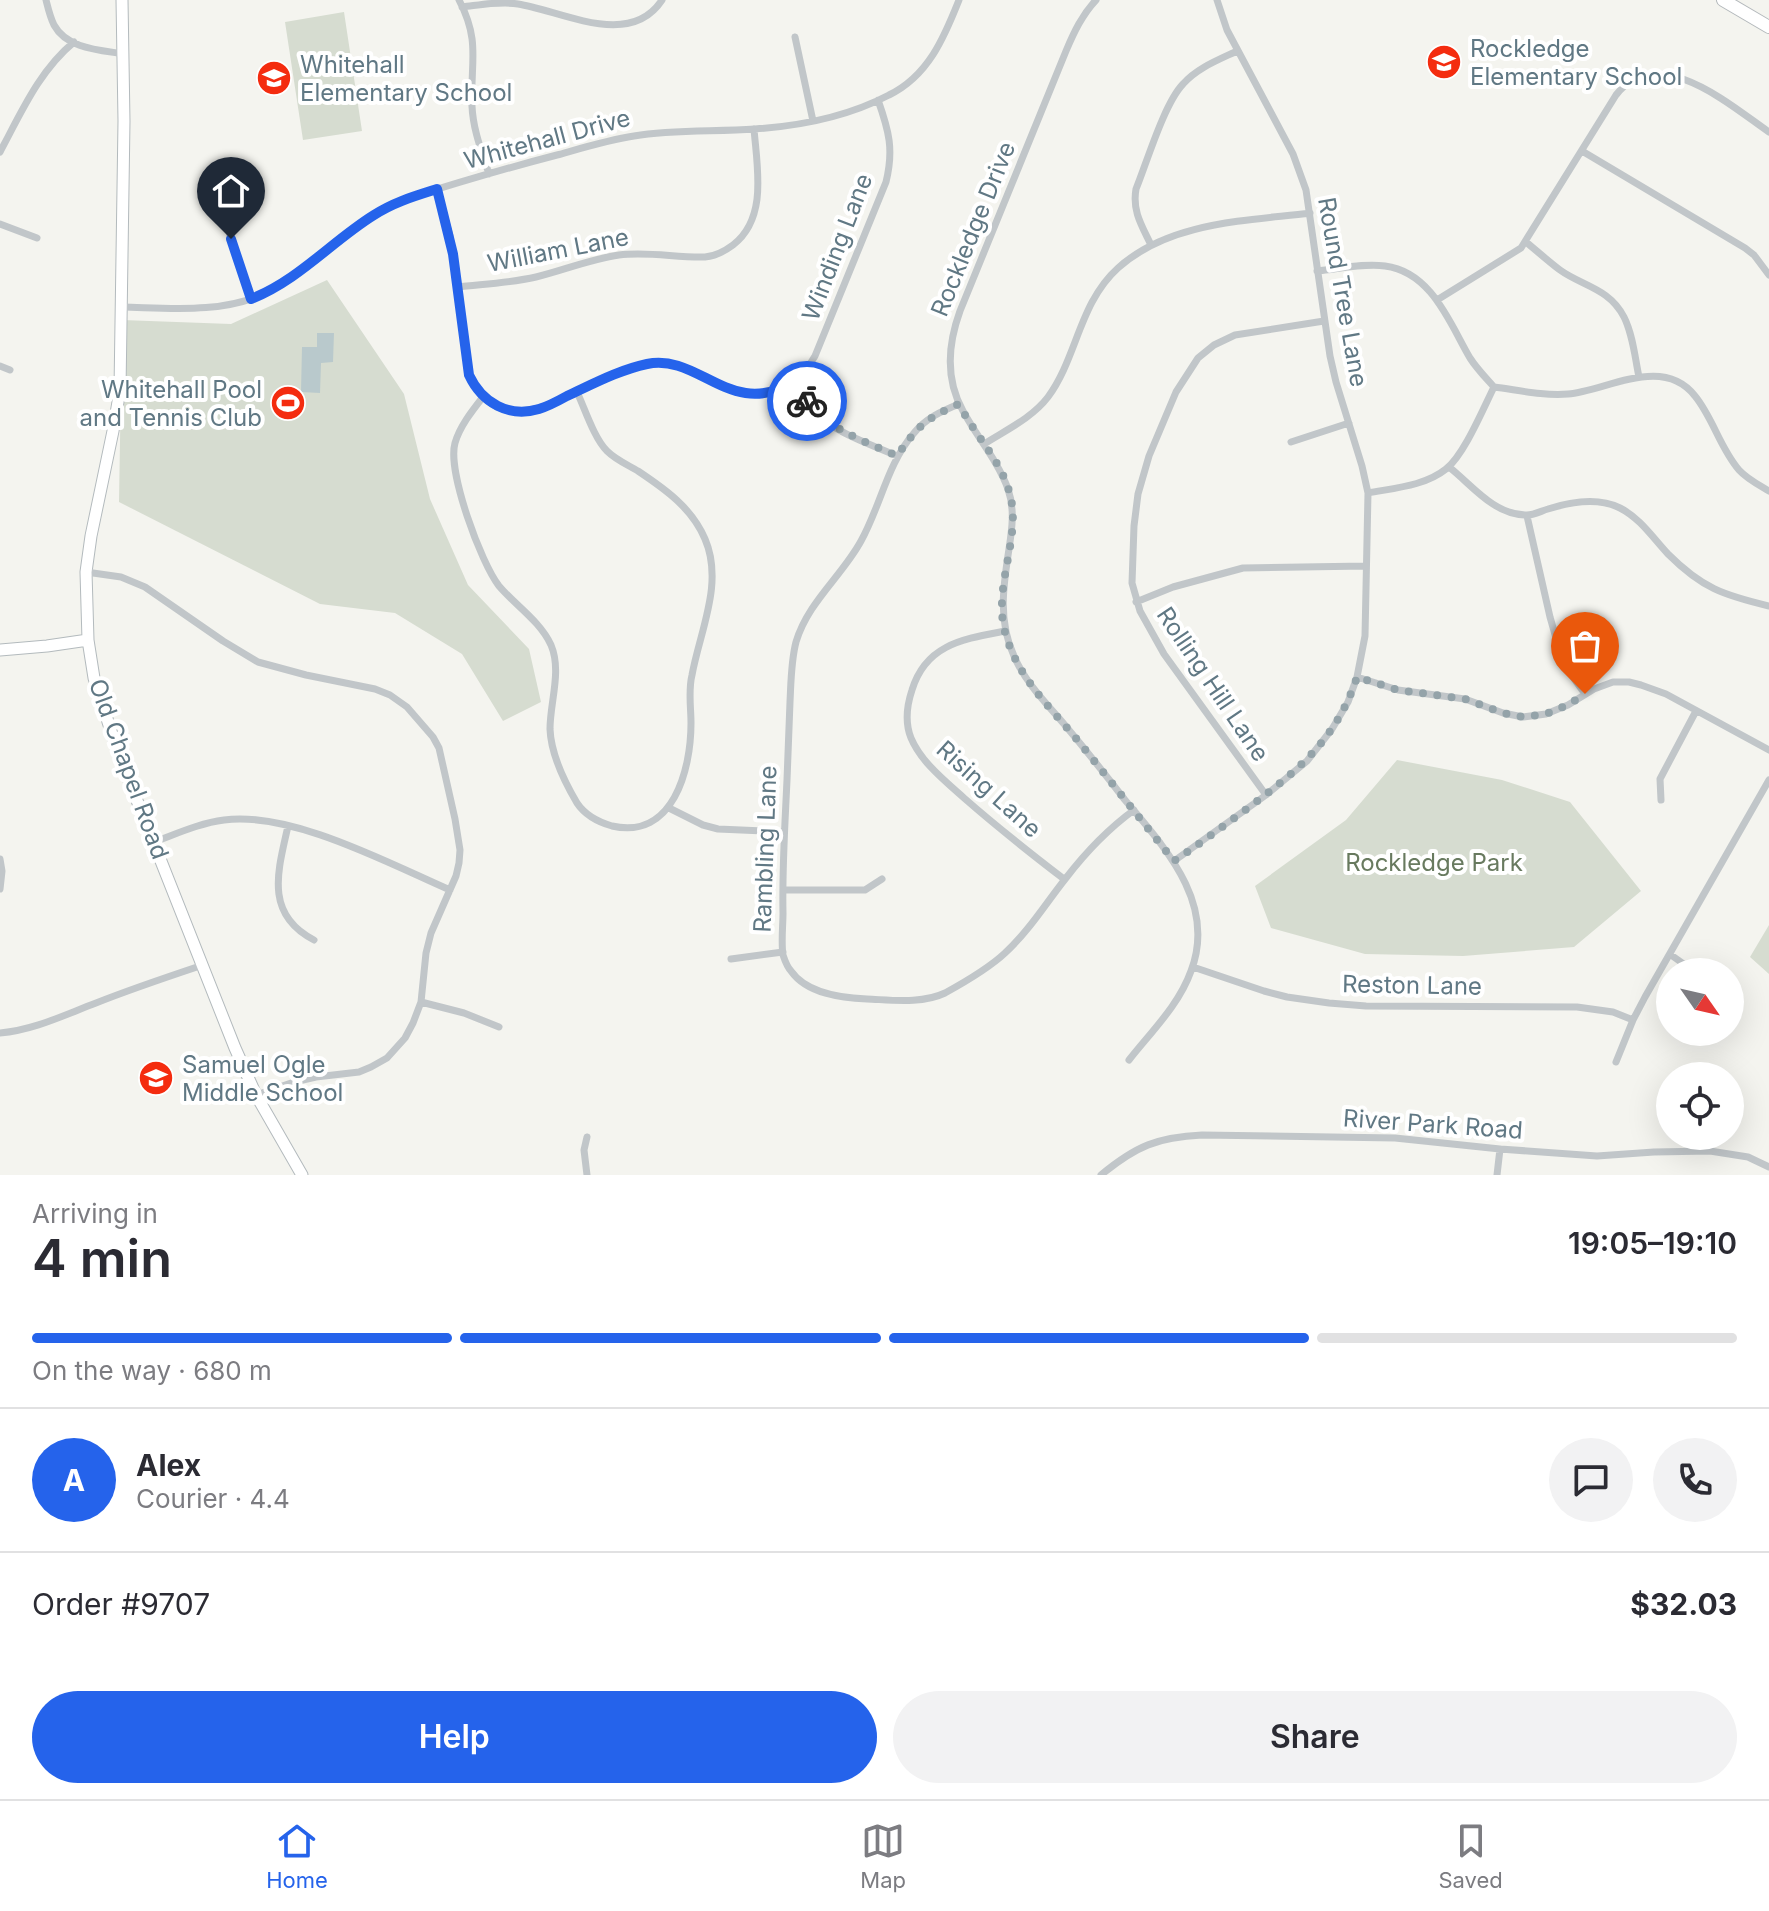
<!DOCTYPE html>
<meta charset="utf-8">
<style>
body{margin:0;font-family:Inter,sans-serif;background:#f2f2f3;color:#2b2b33;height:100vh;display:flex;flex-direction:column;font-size:30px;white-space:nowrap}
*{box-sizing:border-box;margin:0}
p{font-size:26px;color:#7c7c81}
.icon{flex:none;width:44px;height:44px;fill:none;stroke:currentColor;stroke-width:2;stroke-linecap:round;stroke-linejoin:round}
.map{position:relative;height:1175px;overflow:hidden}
.drawer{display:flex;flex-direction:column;background:#fff;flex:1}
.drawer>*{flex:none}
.needle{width:52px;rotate:124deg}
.controls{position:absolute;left:1656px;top:958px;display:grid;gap:16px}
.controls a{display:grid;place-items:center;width:88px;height:88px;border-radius:50%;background:#fff;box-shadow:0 8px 32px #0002;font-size:40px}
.pin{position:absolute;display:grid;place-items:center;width:68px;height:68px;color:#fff;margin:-82px -34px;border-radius:50% 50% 50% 0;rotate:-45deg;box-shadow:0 0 8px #0007}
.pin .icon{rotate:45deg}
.courier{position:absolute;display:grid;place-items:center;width:80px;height:80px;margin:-40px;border:6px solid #2563eb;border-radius:50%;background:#fff;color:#222;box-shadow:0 2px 10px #0007}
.headline em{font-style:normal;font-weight:600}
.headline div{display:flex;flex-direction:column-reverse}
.headline{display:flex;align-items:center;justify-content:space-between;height:136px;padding:0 32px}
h1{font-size:52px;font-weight:600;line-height:60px}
.bar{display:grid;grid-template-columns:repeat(4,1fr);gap:12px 8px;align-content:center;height:96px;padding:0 32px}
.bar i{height:10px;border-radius:6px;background:#e1e1e2}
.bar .on{background:#2563eb}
.bar p{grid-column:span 4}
.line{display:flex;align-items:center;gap:20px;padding:0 32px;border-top:2px solid #e1e1e2}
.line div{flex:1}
.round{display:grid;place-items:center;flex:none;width:84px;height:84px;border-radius:42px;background:#f2f2f3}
.button{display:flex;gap:16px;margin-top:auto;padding:16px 32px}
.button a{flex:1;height:92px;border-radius:48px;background:#2563eb;color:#fff;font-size:32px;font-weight:600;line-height:92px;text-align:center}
.button a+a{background:#f2f2f3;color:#2b2b33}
.menu{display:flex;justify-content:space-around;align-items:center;height:112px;border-top:2px solid #e1e1e2;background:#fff;font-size:22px;color:#7c7c81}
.menu a{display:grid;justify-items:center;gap:4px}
.menu .on{color:#2563eb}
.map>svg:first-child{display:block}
.green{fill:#d6dcd0}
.water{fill:#b9c9cc}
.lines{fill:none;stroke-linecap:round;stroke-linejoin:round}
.secondary-casing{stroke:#b3babd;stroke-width:13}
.primary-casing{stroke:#b4b9bc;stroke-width:14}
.street{stroke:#c1c6c9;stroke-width:7}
.secondary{stroke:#fff;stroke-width:11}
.primary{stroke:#fff;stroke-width:12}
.done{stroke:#94a3a9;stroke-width:8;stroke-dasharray:0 14.4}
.route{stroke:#2563eb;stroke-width:10}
.labels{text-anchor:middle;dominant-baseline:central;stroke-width:8;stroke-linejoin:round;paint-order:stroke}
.poi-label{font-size:24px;fill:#607884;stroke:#fff;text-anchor:start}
.street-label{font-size:24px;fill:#607884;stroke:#fff}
.park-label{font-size:24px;fill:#687a5f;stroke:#fff}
</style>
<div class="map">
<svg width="1769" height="1175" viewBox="0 0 1769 1175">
<rect width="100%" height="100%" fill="#f4f4ef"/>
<path class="green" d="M344,12L362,131L303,140L285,22Z
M327,280L404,394L430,499L468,585L529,649L541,702L503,721L462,654L395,613L320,604L119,502L122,320L231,324Z
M1397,760L1502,780L1570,802L1641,891L1574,947L1463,956L1365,954L1271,928L1255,886L1346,820Z
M1769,925V974L1750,957Z"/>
<path class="water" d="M317,333H334L333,362L321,363L320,393L301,392L302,347H317Z"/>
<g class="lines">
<g class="secondary-casing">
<path id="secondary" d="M122,0L124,121L120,390L113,431L91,536L86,572L88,640L94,678L117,750L235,1048L256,1095L302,1175
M0,650L47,646L88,640"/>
</g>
<g class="primary-casing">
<path id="primary" d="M1723,0L1769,27"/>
</g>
<path class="street" d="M46,0C48,8 50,17 54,25C67,49 100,50 124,54
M459,0C481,42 470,63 472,106C473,130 482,152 489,174
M1096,0C1082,15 1074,32 1066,51L960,311C948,344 945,379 963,411C977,437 998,461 1008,489C1015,509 1012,529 1009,549C1003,587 998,621 1014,656C1025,682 1046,703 1064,724C1085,749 1105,774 1125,800C1165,848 1217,903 1191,971C1179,1005 1151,1032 1129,1060
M462,7C480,5 500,1 518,4C562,11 630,49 662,0
M795,37L813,121
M1582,151L1745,248L1754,255L1769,275
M0,152C21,113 39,71 74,42
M437,189L450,236L469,375C509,463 599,362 658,363C700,363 729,405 775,391C794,385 805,373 815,356L886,182C894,150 889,131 878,100
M221,208L251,299
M0,224L37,238
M1526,242C1537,251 1548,261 1560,270C1582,286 1609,288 1624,317C1633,335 1635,358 1639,377
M1151,245C1142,226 1132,211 1136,189C1147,162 1164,104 1183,84C1197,68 1218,60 1237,51
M1317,271C1339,269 1363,263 1385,266C1432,272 1450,324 1470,358C1477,369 1486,378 1494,387C1518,390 1543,396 1568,394C1608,390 1663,355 1695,396C1713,418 1720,448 1739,470C1747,479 1759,485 1769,491
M457,287C483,284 510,283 536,277C564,270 591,259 619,255C648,251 677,258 705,257C716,256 725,251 733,245C768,218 757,167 754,129
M1437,300L1521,248L1616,95C1658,41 1731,106 1769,132
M122,307C169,308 221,314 266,293C285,284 303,269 321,256C347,235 373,210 406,199C456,183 507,168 557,155C582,148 608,140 634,136C674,129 714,132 755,129C800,126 849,116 889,95C928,76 944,38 959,0
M0,366L10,370
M793,382C801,393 808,404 817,413C838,435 871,444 897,456
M483,397C472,411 460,426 455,443C447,471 481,563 499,586C515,605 540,621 551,645C562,671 550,702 550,729C551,755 564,781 577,803C585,815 598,822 612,826C673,840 691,770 691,723C691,707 688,691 692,675C700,631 724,583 705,539C692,508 665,489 638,471C628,465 616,460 607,451C594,438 585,409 577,392
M959,404C942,411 926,418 914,433C887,464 881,505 861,541C842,576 808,602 796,642C791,661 791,682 790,702C789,728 788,754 787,780C785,824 782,869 783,913C783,926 781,942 783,955C785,961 787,967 791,971C807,994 842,998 867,999C892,1000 922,1004 945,993C965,982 988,969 1005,953C1029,931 1046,903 1066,878C1086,852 1108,829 1134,810
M1291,442L1349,423
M984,444C1006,430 1032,418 1048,397C1077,358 1079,303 1118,268C1169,222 1245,221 1310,213
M1449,467C1472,485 1493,514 1525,515C1532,516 1541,511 1548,509C1570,502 1598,497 1620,508C1640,518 1653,538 1668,554C1702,588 1723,595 1769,606
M1368,493C1394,488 1425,486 1446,469C1464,455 1483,409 1494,387
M1527,516L1550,617L1560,652L1570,673L1585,694
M86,572L121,577L145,587L223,641L258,662L306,675L375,689L390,695L407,707L433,737L439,748L455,819L460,850L459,863L456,876L431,933L426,953L421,1002L413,1023L405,1038L387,1058L371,1067L359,1072L316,1077L294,1082L256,1095
M1136,602L1173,587L1243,568L1366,566
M1005,631C964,639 926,644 912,690C907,705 905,723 911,738C921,762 945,781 964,798C996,826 1030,853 1064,879
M1357,677L1398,690L1465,699L1503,713L1523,717L1546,714L1568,705L1594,689L1613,682H1629L1641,685L1666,694L1769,750
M1266,795L1164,654L1140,611L1132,583L1134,526L1138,494L1149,456L1176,392L1198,358L1214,345L1235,335L1324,321
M1661,800L1660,779L1696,711
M669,808L703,825L718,829L784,832
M288,826C278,871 264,914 314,940
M154,842C176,834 200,823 224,820C291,811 388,863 450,890
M0,859L2,871L0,889
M1174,861L1266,795L1307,761L1332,729L1348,702L1357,677L1365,636L1368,493L1362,466L1336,382L1330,356L1306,190L1293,154L1227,30L1217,0
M783,890H865L882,879
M1671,955L1695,972
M731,959L783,952
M1193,967L1264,991L1287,997L1329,1003L1366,1006L1577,1007L1613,1012L1633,1020
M421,1002L464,1013L499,1027
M0,1033C34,1030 64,1015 96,1003C131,989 167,977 203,965
M1616,1062L1633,1020L1645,997L1769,780
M587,1175L584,1150L587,1137
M1101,1175C1136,1146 1158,1137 1202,1135L1395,1138L1500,1149L1597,1156L1654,1152L1710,1151L1748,1157L1769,1167
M1497,1175L1500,1149"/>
<use href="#secondary" class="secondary"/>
<use href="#primary" class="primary"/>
</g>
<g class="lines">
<path class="done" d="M807,401C830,430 864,441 897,456C917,427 926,418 959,404C975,436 1004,463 1011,499C1020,540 993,588 1005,632C1017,677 1050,707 1079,742C1111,782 1142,821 1174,861C1198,845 1221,828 1244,811C1296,772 1336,741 1357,677L1398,690L1465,699L1503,713L1523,717L1546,714L1568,705L1585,694"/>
<path class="route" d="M231,239L251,299C299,280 332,241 374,215C394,202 415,196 437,189L453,254L469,375C482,403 509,418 539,409C549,406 558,401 567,396C593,384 619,370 647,364C699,353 731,420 793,382L807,401"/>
</g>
<defs>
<g id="school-disc" transform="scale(1.8)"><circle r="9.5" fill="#f42c0f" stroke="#fff"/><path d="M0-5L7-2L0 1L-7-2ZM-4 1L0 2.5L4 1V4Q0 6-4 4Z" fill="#fff"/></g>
<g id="stadium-disc" transform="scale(1.8)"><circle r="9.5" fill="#f42c0f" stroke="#fff"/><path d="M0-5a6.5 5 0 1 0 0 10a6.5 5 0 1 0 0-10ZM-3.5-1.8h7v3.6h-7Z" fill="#fff"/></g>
</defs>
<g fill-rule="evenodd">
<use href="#school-disc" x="1444" y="62"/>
<use href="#school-disc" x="274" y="78"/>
<use href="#stadium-disc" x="288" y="403"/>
<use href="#school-disc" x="156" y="1078"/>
</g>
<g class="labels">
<g class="poi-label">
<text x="1470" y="48">Rockledge<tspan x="1470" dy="28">Elementary School</tspan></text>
<text x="300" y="64">Whitehall<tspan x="300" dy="28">Elementary School</tspan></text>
<text x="262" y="389" text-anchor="end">Whitehall Pool<tspan x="262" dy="28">and Tennis Club</tspan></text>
<text x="182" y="1064">Samuel Ogle<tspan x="182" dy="28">Middle School</tspan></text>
</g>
<g class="street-label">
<text transform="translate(547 139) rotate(-15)">Whitehall Drive</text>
<text transform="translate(973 229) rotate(-68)">Rockledge Drive</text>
<text transform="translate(837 247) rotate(-69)">Winding Lane</text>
<text transform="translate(558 250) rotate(-11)">William Lane</text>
<text transform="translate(1343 292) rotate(80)">Round Tree Lane</text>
<text transform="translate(1213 684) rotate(56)">Rolling Hill Lane</text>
<text transform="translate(129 769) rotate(70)">Old Chapel Road</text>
<text transform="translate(989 789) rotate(42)">Rising Lane</text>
<text transform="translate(765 849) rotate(-88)">Rambling Lane</text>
<text transform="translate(1412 985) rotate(1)">Reston Lane</text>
<text transform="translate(1433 1124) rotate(4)">River Park Road</text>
</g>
<g class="park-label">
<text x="1434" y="862">Rockledge Park</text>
</g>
</g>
</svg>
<div class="controls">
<a><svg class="needle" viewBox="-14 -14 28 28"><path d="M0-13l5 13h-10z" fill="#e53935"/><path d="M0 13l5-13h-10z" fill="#7c7c81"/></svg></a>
<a><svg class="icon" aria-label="locate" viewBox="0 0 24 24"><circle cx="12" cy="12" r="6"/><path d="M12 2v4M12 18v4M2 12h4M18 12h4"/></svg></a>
</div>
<div class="pin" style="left:1585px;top:694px;background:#ea580c"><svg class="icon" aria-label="bag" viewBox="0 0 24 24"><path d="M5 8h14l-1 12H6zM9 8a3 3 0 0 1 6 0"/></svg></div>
<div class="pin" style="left:231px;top:239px;background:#1f2937"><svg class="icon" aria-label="home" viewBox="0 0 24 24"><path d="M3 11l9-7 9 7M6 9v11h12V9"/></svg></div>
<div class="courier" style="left:807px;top:401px"><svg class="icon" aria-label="bike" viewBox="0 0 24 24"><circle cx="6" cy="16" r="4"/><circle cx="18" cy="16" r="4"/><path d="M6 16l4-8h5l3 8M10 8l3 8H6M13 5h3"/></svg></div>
</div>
<section class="drawer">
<div class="headline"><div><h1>4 min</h1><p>Arriving in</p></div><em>19:05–19:10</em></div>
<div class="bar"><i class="on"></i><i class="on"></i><i class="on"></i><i></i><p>On the way · 680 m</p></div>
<div class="line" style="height:144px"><b class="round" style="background:#2563eb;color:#fff">A</b><div><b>Alex</b><p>Courier · 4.4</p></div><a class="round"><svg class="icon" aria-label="chat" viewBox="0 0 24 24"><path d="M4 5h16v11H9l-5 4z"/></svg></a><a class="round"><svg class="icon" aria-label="phone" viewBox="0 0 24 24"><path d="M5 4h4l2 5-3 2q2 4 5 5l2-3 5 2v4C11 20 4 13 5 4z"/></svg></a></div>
<div class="line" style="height:104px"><div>Order #9707</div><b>$32.03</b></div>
<div class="button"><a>Help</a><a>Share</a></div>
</section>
<nav class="menu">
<a class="on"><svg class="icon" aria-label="home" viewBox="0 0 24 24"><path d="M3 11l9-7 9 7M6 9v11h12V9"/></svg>Home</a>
<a><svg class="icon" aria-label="map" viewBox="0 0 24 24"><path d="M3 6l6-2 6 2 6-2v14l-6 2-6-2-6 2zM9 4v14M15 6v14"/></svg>Map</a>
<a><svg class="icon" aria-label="saved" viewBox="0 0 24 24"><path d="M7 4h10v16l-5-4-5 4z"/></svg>Saved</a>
</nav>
